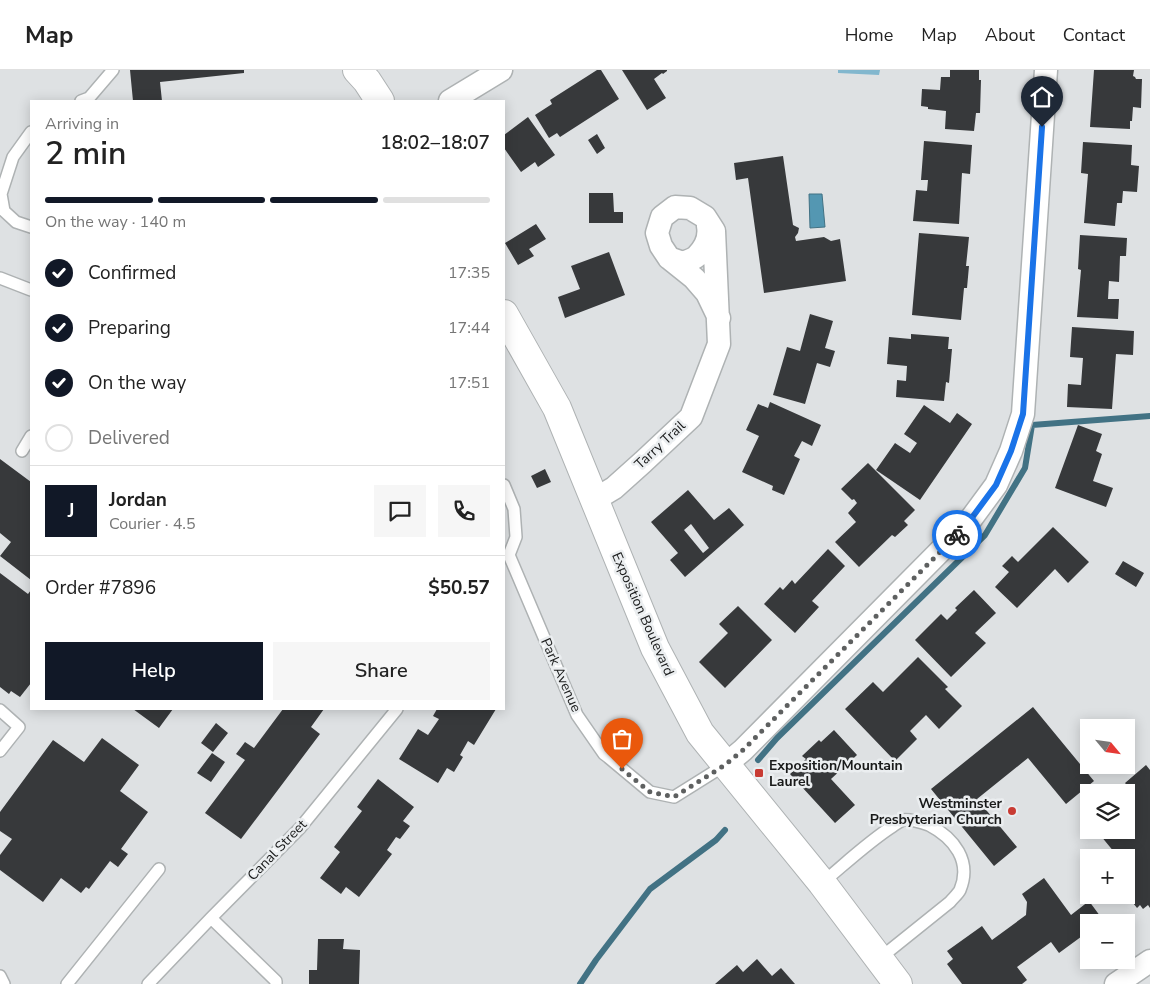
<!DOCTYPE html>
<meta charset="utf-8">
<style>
body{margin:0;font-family:"Nunito Sans",sans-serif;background:#f6f6f6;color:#222;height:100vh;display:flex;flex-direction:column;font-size:19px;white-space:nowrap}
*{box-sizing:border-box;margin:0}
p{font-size:16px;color:#767676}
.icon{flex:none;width:28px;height:28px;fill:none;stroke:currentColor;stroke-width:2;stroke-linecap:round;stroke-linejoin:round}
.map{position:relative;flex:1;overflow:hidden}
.panel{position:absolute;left:30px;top:30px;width:475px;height:610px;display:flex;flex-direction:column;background:#fff;border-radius:0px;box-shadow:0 2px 12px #0003}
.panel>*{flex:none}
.needle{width:32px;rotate:119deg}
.buttons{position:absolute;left:1080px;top:649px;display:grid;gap:10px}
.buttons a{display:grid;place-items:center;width:55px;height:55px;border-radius:0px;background:#fff;box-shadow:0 2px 12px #0003;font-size:25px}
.pin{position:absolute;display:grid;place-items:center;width:42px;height:42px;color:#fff;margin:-51px -21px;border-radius:50% 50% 50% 0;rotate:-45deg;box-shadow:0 0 5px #0007}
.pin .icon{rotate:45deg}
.courier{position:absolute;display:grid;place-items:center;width:50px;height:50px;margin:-25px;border:4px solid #1a73e8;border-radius:50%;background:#fff;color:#222;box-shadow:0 1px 6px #0007}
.summary em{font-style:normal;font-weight:600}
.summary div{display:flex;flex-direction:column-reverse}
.summary{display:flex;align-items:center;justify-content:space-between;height:85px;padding:0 15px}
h1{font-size:32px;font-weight:600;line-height:38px}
.bar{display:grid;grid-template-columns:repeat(4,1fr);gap:8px 5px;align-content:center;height:60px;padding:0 15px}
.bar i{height:6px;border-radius:4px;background:#e0e0e0}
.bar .on{background:#111827}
.bar p{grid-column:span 4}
.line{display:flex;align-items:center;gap:12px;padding:0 15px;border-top:1px solid #e0e0e0}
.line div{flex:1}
.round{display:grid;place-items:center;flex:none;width:52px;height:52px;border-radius:0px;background:#f6f6f6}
ol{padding:0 15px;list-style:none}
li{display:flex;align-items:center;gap:15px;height:55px}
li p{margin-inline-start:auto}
li .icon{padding:5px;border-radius:50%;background:#111827;color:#fff;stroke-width:4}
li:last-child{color:#767676}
li i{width:28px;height:28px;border:2px solid #e0e0e0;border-radius:50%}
.action{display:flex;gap:10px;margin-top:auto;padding:10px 15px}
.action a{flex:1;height:58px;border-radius:0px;background:#111827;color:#fff;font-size:20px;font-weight:600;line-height:58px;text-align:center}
.action a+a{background:#f6f6f6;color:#222}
header{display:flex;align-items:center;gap:30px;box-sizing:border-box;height:70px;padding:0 25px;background:#fff;border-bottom:1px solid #e0e0e0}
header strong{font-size:24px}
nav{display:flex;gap:28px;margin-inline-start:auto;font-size:18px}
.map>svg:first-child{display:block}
.green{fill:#82b7ce}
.water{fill:#5497b2;stroke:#427284}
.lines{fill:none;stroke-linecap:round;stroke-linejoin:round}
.stream{stroke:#427284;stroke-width:6}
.building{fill:#37393b;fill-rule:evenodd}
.service-casing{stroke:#aeb2b3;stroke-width:14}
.minor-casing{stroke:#aeb2b3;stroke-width:25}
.tertiary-casing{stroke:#aeb2b3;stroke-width:30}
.service{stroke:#fff;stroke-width:11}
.minor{stroke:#fff;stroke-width:22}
.tertiary{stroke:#fff;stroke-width:28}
.done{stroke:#5e6060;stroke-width:5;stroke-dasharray:0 9}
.route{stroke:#1a73e8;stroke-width:6}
.poi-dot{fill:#c83b33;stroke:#ebeef0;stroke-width:2}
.labels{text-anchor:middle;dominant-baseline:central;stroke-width:5;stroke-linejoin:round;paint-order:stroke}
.street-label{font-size:14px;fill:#191a1a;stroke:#ebeef0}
.poi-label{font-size:14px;font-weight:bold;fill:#191a1a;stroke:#ebeef0;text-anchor:start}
</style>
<header>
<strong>Map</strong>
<nav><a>Home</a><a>Map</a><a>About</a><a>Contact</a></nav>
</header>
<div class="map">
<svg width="1150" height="914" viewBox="0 0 1150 914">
<rect width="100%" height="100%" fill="#dee1e3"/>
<path class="green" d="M838,0H880L879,5L838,3Z"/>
<path class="water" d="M809,124H822L825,157L810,158Z"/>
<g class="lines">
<path class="stream" d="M758,690L777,668L985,465L1025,398L1032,355L1150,346
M580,914L596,890L650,819L716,770L725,760"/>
</g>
<path class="building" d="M130,0H244V3L160,12L162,31H133Z
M597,0H601L619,29L560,67L557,63L549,68L535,45L552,34L550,30Z
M622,0H667V1L663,4L662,3L654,9L666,28L647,40Z
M950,0H979V10H981L980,43H976L974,61L945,59L946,41L928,39V37L921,36L922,19L940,20L941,7H950Z
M1094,0H1134L1133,6L1135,7L1136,9H1142L1141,38L1133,37L1132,51H1130V59L1090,57Z
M528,47L555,85L538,97L535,92L521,102L504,78V65Z
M597,64L605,78L597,84L588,70Z
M924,71L972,75L970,104L962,103L959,154L913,151L916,120L927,121L928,110H921Z
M1083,72L1132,75L1131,95L1139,96L1137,122L1123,121L1122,133H1117L1115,156L1084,153L1088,104L1081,103Z
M783,86L793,155L799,158L798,163L795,167L796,171L824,167L831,171L840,169L846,211L764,223L748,108L736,110L734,93Z
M589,123H613L614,142H623V153H589Z
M536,154L546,169L529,179L534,186L518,195L505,173Z
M919,163L969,167L966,196H969L967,218H964L961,250L912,245Z
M1080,165L1127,168L1126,186H1120L1119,212L1109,211L1108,229H1119L1118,249L1077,247L1081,200L1078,199Z
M609,182L625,225L565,248L558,227L580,219L571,196Z
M810,244L833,251L825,278L835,281L830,297L817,293L805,334L773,325L787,277L800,281Z
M1072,257L1134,261L1133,285L1116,284L1112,339L1067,337L1068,314L1081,315L1083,288L1070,287Z
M911,264L949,267L948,279H952L949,313L946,312L944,331L896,327L897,310L906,311L907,296L887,294L889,267L911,269Z
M770,332L821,355L812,376L802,371L794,386L800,389L784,425L772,420L773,416L742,402L759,366L746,360L758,334L768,338Z
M924,335L950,353L957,343L972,354L920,430L876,400L895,373L910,383L917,373L904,364Z
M1078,355L1102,364L1096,381L1102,384L1093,411L1113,418L1106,437L1055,418Z
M0,389L31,412V510L0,486L11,472L0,463Z
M868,393L915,440L904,451L908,455L895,467L892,465L859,497L835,472L856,452L848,443L857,433L854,429L852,430L841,419Z
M545,399L551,412L537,418L531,406Z
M688,420L714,450L729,438L744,455L685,507L670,490L678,483L651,452ZM691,454L709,478L703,483L684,460Z
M1053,457L1089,492L1068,513L1055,499L1017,538L995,517L1009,502L1002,496L1012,486L1018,492Z
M828,479L845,496L812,531L819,537L795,563L764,534L780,517L783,520L792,510L795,514Z
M1123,491L1144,503L1136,517L1115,504Z
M0,503L28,524L31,520V613L20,627L11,621L9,624L0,617Z
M974,520L996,543L975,563L986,573L951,607L915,570L941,544L947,550L957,540L955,538Z
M738,536L772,570L725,618L699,592L728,563L719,554Z
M918,587L948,617L945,619L962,636L939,659L926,645L910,661L917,669L895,691L845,639L873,612L883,622Z
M1033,637L1094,711L1066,734L1028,688L977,729L1017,777L994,796L931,719Z
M133,639H173L159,658Z
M283,639H324L311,657L320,664L241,769L205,743L245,690L236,684L245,672L254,678Z
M437,639H496L474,675L468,671L460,685L463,687L454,702L447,698L438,713L399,689L418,659L428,665L439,649L433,646Z
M216,653L228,663L213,682L201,673Z
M834,660L857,685L831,709L855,735L835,753L790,704L806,689L802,686L819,670L821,672Z
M102,668L139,695L120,721L148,742L121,779L128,784L118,797L110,791L89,819L86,817L81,823L61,808L43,832L0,800V785L12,769L0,761V742L53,670L84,692Z
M212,683L225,692L211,712L197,703Z
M1146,695L1150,700V838L1148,835L1143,839L1140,835L1137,838L1126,824V800L1128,798L1126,796V788H1119L1096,760H1126V723L1130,719L1125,713Z
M378,709L414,737L403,751L410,756L400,769L396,767L387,780L392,784L359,827L346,817L341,824L320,808L340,782L334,777L362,741L357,737Z
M1044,808L1071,845L1089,831L1103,850L1100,852H1089V861L1059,883L1051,872L1017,897L1027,910L1022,914H962L947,894L953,889L947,881L982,856L992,870L1026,845L1027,832L1022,824Z
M318,869H344L343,879L360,880L359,914H309V900H317Z
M757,889L772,906L781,898L795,914H715L737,895L743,902Z"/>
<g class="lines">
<g class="service-casing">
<path id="service" d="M81,31L89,28L113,0
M31,62L13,87L1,124L4,141L16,152L31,157
M0,208L31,220
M22,381L31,366
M504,415L514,439L516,467L509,485L577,645L604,684L608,687L650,722L674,727L725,695
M0,640L19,657L0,681
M822,813C845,794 868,772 893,756C896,754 900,751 903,750C910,749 923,753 929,755C954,768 972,791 960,820C958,824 953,828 950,832L879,889
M211,848L276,911V914
M0,906L4,914
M67,914L159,799
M148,914L211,848L300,758L397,639"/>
</g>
<g class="minor-casing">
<path id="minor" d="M450,31L501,0
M669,188L683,193C688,191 694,189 697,186C705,178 710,167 708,156
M594,430L614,418L643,392L691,347L719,274L714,161L705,147L690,138L675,137L662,147L657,163L661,176L669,188L694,208L707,223L719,248
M725,695L743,680L968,453L996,415L1011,381L1023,344L1046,0
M1116,914L1150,891"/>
</g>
<g class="tertiary-casing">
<path id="tertiary" d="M357,0L367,11L380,31
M504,244L557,338L655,578L700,663L822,813L898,914"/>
</g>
<use href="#service" class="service"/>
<use href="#minor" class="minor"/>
<use href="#tertiary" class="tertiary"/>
</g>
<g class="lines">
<path class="done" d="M622,699L650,722L674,727L725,695L743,680L957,465"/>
<path class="route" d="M957,465L968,453L996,415L1011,381L1023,344L1042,57"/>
</g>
<g class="poi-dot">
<rect x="754" y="698" width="10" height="10" rx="2.5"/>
<circle cx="1012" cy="741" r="5"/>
</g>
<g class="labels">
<g class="street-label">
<text transform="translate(660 375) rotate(-43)">Tarry Trail</text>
<text transform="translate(643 544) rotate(66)">Exposition Boulevard</text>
<text transform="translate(561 605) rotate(66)">Park Avenue</text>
<text transform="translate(277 780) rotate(-46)">Canal Street</text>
</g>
<g class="poi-label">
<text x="769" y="695">Exposition/Mountain<tspan x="769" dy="16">Laurel</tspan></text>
<text x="1002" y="733" text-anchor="end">Westminster<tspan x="1002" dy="16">Presbyterian Church</tspan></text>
</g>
</g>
</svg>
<div class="buttons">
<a><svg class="needle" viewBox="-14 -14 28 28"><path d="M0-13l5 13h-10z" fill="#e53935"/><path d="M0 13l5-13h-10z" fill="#767676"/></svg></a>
<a><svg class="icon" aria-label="layers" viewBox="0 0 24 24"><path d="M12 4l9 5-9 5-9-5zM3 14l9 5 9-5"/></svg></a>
<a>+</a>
<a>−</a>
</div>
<div class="pin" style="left:622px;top:699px;background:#ea580c"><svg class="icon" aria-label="bag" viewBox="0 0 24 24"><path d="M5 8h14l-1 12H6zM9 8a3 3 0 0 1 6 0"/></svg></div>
<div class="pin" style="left:1042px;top:57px;background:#1f2937"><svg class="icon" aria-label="home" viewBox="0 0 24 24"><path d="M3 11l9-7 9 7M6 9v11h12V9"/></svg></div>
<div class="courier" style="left:957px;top:465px"><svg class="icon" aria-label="bike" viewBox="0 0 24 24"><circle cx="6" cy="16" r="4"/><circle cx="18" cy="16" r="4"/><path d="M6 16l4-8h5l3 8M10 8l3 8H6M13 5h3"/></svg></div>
<section class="panel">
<div class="summary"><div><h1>2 min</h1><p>Arriving in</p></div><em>18:02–18:07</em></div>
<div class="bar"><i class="on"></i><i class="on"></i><i class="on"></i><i></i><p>On the way · 140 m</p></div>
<ol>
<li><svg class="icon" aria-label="check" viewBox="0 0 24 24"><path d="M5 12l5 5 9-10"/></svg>Confirmed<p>17:35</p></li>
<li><svg class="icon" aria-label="check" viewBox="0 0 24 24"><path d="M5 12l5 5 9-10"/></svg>Preparing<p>17:44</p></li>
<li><svg class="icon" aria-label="check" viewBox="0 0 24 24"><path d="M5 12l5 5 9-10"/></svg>On the way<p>17:51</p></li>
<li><i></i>Delivered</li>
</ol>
<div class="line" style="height:90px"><b class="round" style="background:#111827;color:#fff">J</b><div><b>Jordan</b><p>Courier · 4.5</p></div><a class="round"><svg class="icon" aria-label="chat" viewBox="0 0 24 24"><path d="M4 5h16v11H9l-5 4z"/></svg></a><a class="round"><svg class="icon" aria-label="phone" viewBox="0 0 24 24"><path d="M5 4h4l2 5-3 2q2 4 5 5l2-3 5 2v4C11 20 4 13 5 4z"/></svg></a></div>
<div class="line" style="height:65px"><div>Order #7896</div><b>$50.57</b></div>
<div class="action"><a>Help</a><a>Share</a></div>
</section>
</div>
